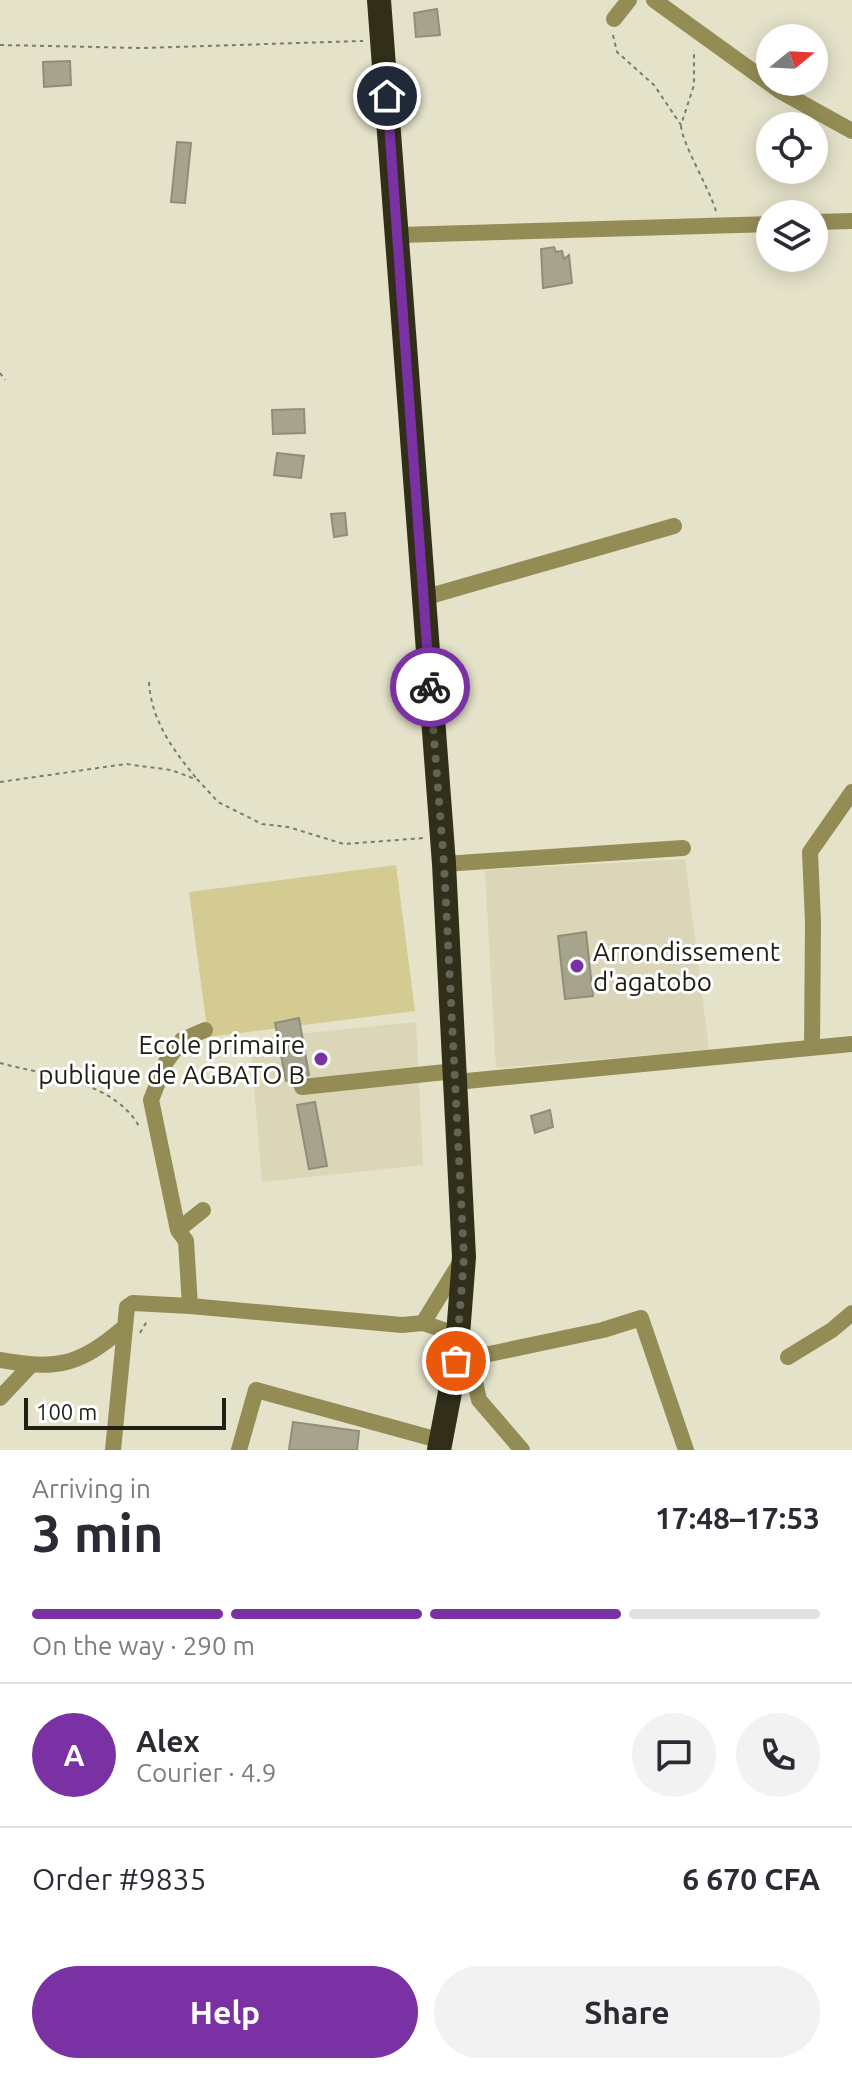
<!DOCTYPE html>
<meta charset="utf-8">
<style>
body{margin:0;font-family:Ubuntu,sans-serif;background:#f2f2f3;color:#2b2b33;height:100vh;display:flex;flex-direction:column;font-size:30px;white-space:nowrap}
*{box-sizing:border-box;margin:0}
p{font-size:26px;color:#7c7c81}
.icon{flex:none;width:44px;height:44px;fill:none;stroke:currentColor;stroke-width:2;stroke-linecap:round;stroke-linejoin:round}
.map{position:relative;height:1450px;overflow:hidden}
.side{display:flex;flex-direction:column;background:#fff;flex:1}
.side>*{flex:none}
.needle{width:52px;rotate:72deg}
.tools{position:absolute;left:756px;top:24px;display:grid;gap:16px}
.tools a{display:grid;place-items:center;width:72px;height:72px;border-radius:50%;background:#fff;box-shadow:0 4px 20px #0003;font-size:40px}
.scale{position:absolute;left:24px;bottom:20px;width:202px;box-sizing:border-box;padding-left:8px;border:4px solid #201f16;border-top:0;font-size:22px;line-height:28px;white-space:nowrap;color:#201f16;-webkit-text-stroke:6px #fff;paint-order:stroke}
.pin{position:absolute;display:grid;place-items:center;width:68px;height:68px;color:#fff;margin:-34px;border:4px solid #fff;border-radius:50%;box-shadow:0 2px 8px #0007}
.courier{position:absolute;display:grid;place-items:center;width:80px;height:80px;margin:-40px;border:6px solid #7a31a3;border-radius:50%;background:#fff;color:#222;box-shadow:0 2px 10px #0007}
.headline em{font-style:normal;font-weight:700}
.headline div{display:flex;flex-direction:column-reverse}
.headline{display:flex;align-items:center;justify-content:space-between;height:136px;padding:0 32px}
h1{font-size:52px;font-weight:700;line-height:60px}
.bar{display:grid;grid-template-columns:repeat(4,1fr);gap:12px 8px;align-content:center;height:96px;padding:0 32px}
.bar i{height:10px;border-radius:6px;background:#e1e1e2}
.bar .on{background:#7a31a3}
.bar p{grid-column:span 4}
.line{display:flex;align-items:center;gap:20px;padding:0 32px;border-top:2px solid #e1e1e2}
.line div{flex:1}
.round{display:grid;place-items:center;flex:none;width:84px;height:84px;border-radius:42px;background:#f2f2f3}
.cta{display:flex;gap:16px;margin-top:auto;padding:16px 32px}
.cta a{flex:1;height:92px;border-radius:48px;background:#7a31a3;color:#fff;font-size:32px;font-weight:700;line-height:92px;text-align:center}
.cta a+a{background:#f2f2f3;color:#2b2b33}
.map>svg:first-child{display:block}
.built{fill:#dad6b7}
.green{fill:#d4cb93}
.building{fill:#a7a48d;stroke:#918e78;stroke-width:2}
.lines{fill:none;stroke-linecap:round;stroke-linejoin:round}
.path{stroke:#7d7b6b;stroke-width:2;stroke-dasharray:4 4;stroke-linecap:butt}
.minor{stroke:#948c55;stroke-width:16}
.highway{stroke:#312e19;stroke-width:24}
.done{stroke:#656355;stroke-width:8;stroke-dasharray:0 14.4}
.route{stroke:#7a31a3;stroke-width:10}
.poi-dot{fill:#7a31a3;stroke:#fff;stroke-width:3}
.labels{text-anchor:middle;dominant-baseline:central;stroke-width:6;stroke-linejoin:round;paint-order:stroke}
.poi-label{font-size:26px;fill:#201f16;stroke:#fff;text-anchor:start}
</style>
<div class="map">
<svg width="852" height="1450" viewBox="0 0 852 1450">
<rect width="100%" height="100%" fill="#e5e2ca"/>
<path class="built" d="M685,859L709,1050L496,1068L485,870Z
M416,1022L423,1165L262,1182L250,1039Z"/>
<path class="green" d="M396,865L415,1011L208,1037L189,892Z"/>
<path class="building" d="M437,9L440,35L416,37L414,13Z
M70,61L71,85L44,87L43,62Z
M177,142L191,143L185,203L171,202Z
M554,247L556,252L562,251L564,259L569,255L572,283L543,288L541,249Z
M304,409L305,433L273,434L272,410Z
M277,453L304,456L301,478L274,475Z
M345,513L347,535L334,537L331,514Z
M586,932L593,996L565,999L558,936Z
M299,1018L309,1075L286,1081L275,1023Z
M315,1102L327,1166L309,1169L297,1105Z
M550,1110L553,1127L535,1133L531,1116Z
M293,1422L359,1431L357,1450H289Z"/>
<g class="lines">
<path class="path" d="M613,35L617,52L654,85L681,125L694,85V50
M0,45L141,48L363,41
M681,126C682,143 709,188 716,211
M0,373L5,380
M149,682C151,720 173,750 197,779
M0,782L126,764L171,770L198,780L218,802L262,824L288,827L344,844L424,838
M0,1063C48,1076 115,1081 140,1128
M140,1333L147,1321"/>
<path class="minor" d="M654,0L780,91L852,131
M614,19L629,0
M814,222L852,221
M399,235L770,224
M423,598L674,526
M444,864L683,848
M812,1046L813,922L810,852L852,792
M456,1082L852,1044
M302,1087L455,1071
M178,1230L151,1100L166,1062L182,1040L205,1030
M190,1306L402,1325L423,1323L459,1335
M423,1323L460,1263
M788,1357L832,1330L852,1313
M470,1358L479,1400L522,1450
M0,1360C57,1370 78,1366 122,1329
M456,1361L603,1330L641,1318L686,1450
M0,1398L31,1365
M113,1450L127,1307L133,1303L190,1306L186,1241L178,1230L203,1210
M239,1450L256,1390L442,1441"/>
<path class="highway" d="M379,0L444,864L464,1257L456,1361L439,1450"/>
</g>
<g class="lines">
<path class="done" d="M430,687L444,864L464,1257L456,1361"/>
<path class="route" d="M387,96L430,687"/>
</g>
<g class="poi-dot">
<circle cx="577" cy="966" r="8"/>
<circle cx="321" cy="1059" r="8"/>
</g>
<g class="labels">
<g class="poi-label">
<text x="593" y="951">Arrondissement<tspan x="593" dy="30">d'agatobo</tspan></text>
<text x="305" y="1044" text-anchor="end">Ecole primaire<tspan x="305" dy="30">publique de AGBATO B</tspan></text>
</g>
</g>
</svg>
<div class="tools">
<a><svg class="needle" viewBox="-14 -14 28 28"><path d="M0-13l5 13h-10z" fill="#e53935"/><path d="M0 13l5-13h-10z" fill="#7c7c81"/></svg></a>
<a><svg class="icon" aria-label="locate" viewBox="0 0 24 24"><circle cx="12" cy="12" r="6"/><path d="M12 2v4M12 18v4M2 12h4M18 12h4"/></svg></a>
<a><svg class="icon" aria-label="layers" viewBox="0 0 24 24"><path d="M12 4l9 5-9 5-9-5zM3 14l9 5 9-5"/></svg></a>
</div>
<div class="scale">100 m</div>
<div class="pin" style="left:456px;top:1361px;background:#ea580c"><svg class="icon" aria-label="bag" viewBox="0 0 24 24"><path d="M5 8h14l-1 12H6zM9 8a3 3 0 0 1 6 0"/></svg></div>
<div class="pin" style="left:387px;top:96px;background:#1f2937"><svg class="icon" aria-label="home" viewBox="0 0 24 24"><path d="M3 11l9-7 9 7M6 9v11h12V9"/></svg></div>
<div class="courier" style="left:430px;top:687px"><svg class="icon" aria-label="bike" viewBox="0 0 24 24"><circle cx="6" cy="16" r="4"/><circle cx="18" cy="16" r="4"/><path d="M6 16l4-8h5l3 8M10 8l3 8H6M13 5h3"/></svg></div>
</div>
<section class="side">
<div class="headline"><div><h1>3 min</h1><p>Arriving in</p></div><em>17:48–17:53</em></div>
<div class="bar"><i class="on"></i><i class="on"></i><i class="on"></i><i></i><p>On the way · 290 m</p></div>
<div class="line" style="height:144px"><b class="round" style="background:#7a31a3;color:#fff">A</b><div><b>Alex</b><p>Courier · 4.9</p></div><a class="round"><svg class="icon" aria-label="chat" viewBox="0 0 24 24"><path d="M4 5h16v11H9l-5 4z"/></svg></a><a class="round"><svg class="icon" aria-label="phone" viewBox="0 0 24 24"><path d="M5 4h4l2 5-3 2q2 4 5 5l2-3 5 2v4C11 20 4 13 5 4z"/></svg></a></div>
<div class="line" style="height:104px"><div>Order #9835</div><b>6 670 CFA</b></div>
<div class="cta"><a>Help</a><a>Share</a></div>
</section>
